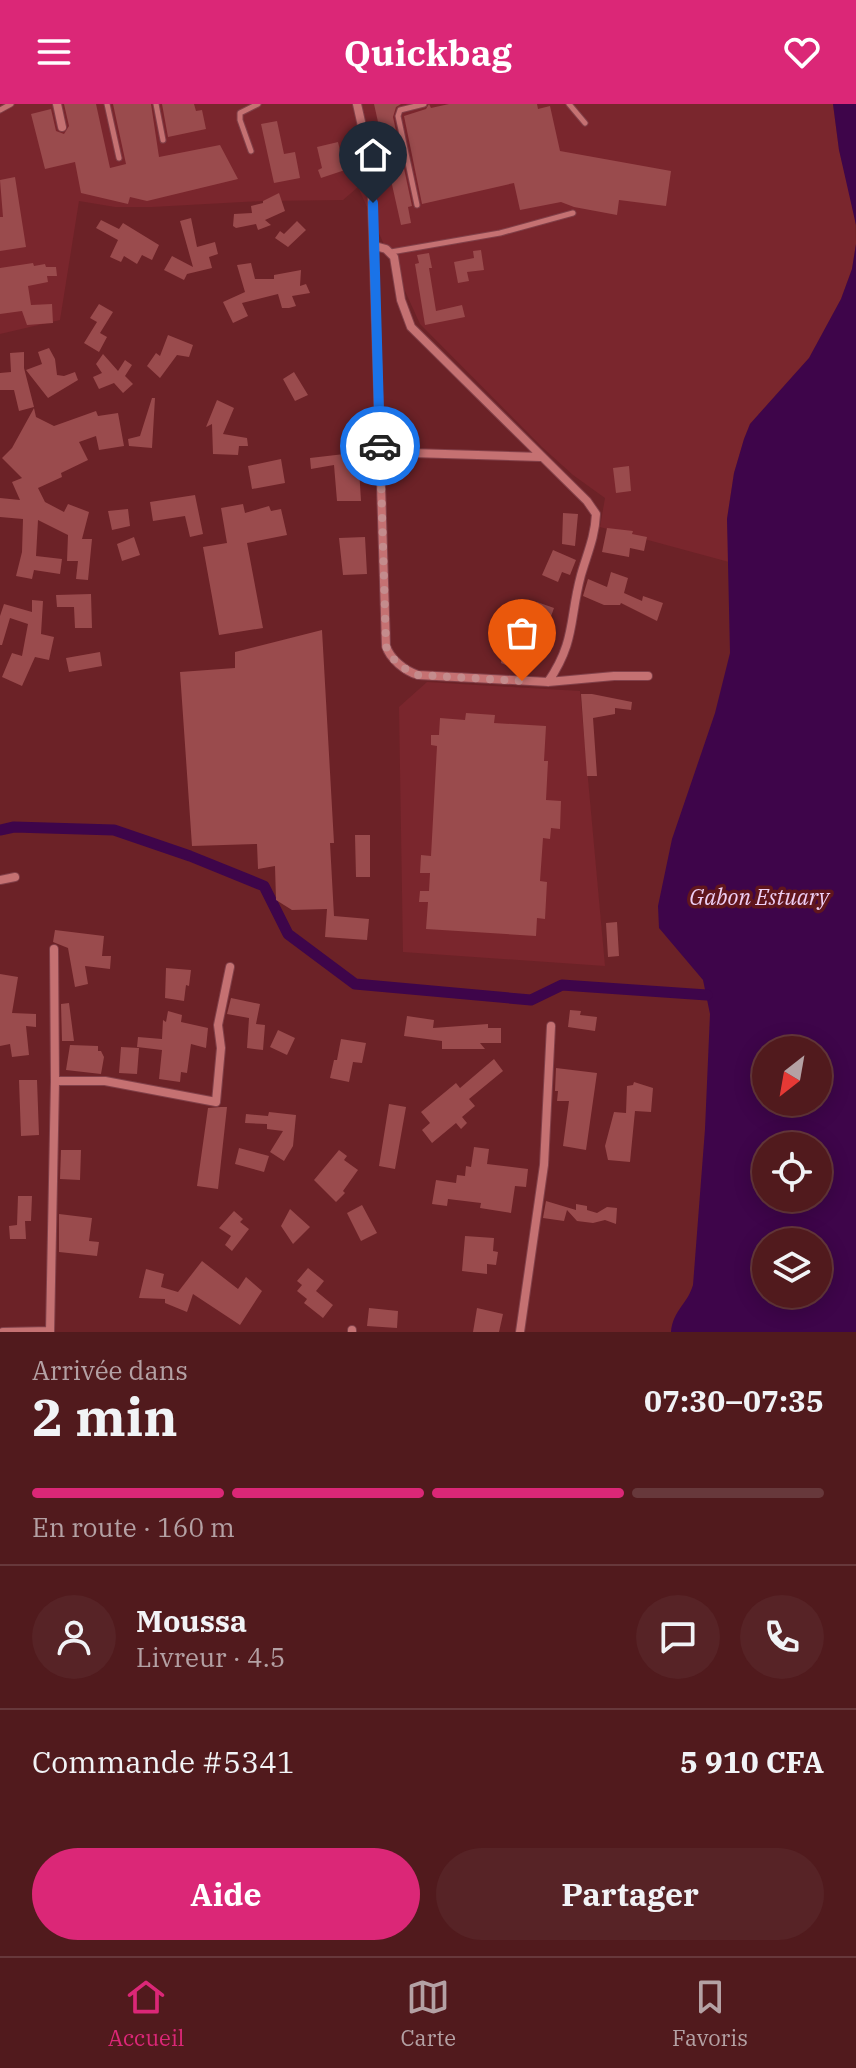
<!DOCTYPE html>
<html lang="fr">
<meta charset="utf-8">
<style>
body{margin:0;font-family:"IBM Plex Serif",serif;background:#572326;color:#f1f3f6;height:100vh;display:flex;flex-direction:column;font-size:30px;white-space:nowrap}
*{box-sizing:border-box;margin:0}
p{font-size:26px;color:#b4a1a4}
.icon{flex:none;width:44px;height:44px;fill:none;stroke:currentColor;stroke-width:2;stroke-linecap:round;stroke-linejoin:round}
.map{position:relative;height:1228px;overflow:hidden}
.side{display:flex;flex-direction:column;background:#511a1d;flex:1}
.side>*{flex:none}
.needle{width:52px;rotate:211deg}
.controls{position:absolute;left:752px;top:932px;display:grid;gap:16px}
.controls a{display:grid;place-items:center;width:80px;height:80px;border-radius:50%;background:#511a1d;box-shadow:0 4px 20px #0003,0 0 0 2px #67383b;font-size:40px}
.pin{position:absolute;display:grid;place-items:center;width:68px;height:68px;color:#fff;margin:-82px -34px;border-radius:50% 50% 50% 0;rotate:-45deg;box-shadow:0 0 8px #0007}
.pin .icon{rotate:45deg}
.courier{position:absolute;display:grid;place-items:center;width:80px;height:80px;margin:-40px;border:6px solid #1a73e8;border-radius:50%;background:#fff;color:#222;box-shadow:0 2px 10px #0007}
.summary em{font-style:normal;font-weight:700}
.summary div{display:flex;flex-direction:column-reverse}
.summary{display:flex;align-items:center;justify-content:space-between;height:136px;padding:0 32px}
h1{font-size:52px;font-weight:700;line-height:60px}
.bar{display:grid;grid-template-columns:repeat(4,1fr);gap:12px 8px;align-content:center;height:96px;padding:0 32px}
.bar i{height:10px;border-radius:6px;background:#67383b}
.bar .on{background:#db2777}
.bar p{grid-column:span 4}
.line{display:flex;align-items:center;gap:20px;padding:0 32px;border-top:2px solid #67383b}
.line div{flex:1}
.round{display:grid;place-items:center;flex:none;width:84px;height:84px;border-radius:42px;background:#572326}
.button{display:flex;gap:16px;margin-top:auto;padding:16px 32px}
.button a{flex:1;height:92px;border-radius:48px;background:#db2777;color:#fff;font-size:32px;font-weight:700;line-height:92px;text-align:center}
.button a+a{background:#572326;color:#f1f3f6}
header{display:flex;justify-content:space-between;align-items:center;height:104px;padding:0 32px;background:#db2777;color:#fff;font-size:36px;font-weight:700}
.tabs{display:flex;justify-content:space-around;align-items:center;height:112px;border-top:2px solid #67383b;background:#511a1d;font-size:22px;color:#b4a1a4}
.tabs a{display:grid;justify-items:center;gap:4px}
.tabs .on{color:#db2777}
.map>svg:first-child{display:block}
.built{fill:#7a262d}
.water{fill:#3e054a;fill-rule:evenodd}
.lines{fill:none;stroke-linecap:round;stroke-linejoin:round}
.canal{stroke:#3e054a;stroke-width:11}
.building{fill:#9a4b4d}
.lane-casing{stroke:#824049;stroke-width:7}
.street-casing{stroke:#824049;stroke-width:10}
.lane{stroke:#c57172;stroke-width:5}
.street{stroke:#c57172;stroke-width:8}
.done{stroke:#c48c8d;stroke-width:8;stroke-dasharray:0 14.4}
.route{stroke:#1a73e8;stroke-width:10}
.labels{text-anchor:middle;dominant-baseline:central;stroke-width:7;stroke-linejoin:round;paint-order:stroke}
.water-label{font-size:22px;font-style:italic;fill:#eecff5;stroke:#60161d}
</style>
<header><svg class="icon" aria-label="menu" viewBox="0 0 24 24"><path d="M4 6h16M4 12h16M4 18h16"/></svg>Quickbag<svg class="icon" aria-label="heart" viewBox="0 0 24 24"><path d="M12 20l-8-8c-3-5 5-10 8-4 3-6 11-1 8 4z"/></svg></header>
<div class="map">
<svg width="856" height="1228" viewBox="0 0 856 1228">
<rect width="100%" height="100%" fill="#6c2227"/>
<path class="built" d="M0,0H833L839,46L855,108L856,140L852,165L841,195L809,254L750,320L744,335L734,369L727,415L729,458L600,423L605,394L573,371L542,343L420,220L358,83L343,96L262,97L152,103H115L79,97L60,216L0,230Z
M427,578L580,587L605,862L403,848L399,603Z"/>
<path class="water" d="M833,0H856V121L839,46Z
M856,140V1228H671C673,1206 687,1201 693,1181L705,1025L710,910L703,876L659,824L658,802L672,735L715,609L730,549L727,415L734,369L744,335L750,320L809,254L841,195L852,165ZM766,946H818V998H766ZM766,1042H818V1094H766ZM766,1138H818V1190H766Z"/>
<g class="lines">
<path class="canal" d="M0,726L14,723L114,726L190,752L264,782L288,830L355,880L531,896L562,881L707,891"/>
</g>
<path class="building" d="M64,0H96L110,64L126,60L113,0H151L159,53L220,41L238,75L147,97L130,93L128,100L81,89L75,58L45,65L31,10L51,5L56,27L64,30L69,22Z
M162,0H194L196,7L202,6L206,25L168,33Z
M374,0H401L396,3L393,13L412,102L408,103L411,119L401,121Z
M429,0L431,4L449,0H537L538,5L550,2L560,47L671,67L666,102L619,96L617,111L574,103L561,98L520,106L514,79L422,100L404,12L426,5Z
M277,17L284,50L295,48L300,74L274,79L261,20Z
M338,38L345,66L321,74L318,66L322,64L317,43Z
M15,73L26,143L0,147V113H3L0,76Z
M279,89L285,107L265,116L271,121L258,126L256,120L236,124L233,122L234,110L252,109L251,102L263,99V97Z
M191,114L197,143L215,138L218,150L209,153L212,164L187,170L184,176L164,166L172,152L193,163L180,117Z
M101,116L119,125L123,119L159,141L152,156L142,151L137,160L124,152L121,158L110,153L118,136L96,124Z
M297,117L306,126L288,143L275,134L280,127L284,130Z
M481,146L484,166L467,168L469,177L458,179L454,158L474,154L473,147Z
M429,149L432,164H429L436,207L462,201L465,213L425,221L415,160L419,159L417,151Z
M33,159L34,162L45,160L46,163H56L57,172H47L48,178L28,182L31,201L52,200L53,219L27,221L22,207L0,210V164Z
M251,159L255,175H274V171L301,166L300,182L306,180L310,189L292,192L296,202L289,204H282L278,190L242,199L248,212L233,219L223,198L245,188L237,161Z
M99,200L113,208L100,229L107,233L99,248L84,239L97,218L90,214Z
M168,231L193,241L189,253L177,251L160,274L147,262L156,249L160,252Z
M49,244L55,255L57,271L64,272L75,268L78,276L48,294L26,266L42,260L38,248Z
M24,248V264L34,303L19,307L14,286H0V269L11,268L10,249Z
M103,250L118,267L125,256L132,261L125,272L133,280L123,289L114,279L99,285L93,273L102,269L96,260Z
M294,268L308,291L295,297L283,275Z
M152,294H155L152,344L129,342L128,335L140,332Z
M217,296L234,304L223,330L247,334L248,342H239L238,351L213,350L212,320L206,323Z
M34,304L36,313L54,322L96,307L98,312L118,309L124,342L99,346L96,332L79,338L88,356L61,369L62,373L38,384L45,398L64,408L68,400L89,408L82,435H92L88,476L76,475L78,457H67L68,431L38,416L36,452L62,455L60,470L34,466L32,475L16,472L22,448L23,415L0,413V394L20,396L12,378L22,374L2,354L12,344Z
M353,349H362V363L359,364L361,397H337L334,361L311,365L310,354Z
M281,355L285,379L252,385L248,362Z
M629,362L631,387L616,389L613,364Z
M195,391L203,430L190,433L185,412L153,417L150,398Z
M243,400L245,409L269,402L271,407L281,405L287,431L247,439L263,524L219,531L203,443L227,439L221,404Z
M128,405L130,422L112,426L108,407Z
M563,409L578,410L575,442L562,440Z
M607,424L633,427L632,430L647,433L644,447L630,444L629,453L602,448Z
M134,433L140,451L122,457L117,440Z
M365,433L367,470L343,471L339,434Z
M553,446L576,456L570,471L562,468L558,478L542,471Z
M611,468L628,474L624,489L642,497L643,492L663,499L657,517L621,499L620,501H604L583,492L588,475L607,483Z
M91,490L92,524H75L74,503H57L56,491Z
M518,495L536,500L537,498L554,504L545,529L523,522L527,510L517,507Z
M32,496L43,497L41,530L54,533L49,556L35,553L22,582L2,573L12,549L22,552L28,520L10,514L2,541H0V512L4,500L32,508Z
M322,526L334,739H330L334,812L369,815L367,836L325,833L327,805L292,806L276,796L275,762L258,765L257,740L192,742L180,568L235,564V548Z
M496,526L508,528V534L537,538L533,563L513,564L501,559L502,544L495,543Z
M100,548L102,562L69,568L66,554Z
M581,590H592L632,598L631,606L615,604V610L593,614L597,672H587Z
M466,609L495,611L494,619L546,622L544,657H548L546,696L561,697L560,725L551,724L550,735L543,734L540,777L547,778L545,815L537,814L536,832L426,825L428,798H419L420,787H429L430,769H420L421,751L431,752L437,642L431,641V631H439L440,614L465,616Z
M355,731H370V773H356Z
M617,818L619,852L608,853L606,819Z
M55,826L104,832L102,852H111L110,865L85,862L88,880L75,883L68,844L53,838Z
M166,864L191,866L189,882L186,881L184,897L165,894Z
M0,870L18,873L12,909L36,910V923L26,922L29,951L12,953L10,940L0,942Z
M231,894L260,900L256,920L265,921L263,946L247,944L249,914L227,910Z
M69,899L74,937H62L61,900Z
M570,906L581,907L580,911L597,913L595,927L568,923Z
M168,907L182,911L181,918L208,924L206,944L191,940L187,969L181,968L180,978L159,975L162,946L137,943L138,933L162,935L163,916L166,918Z
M407,912L434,916L433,924L488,920V924H501V939H480L485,945H442V937L404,932Z
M278,926L295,934L287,951L270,943Z
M341,935L366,939L362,959L353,958L349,978L330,974L334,956H337Z
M70,941L98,942V947H101L104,953L101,970L66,966Z
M121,943L139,944L137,970L119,969Z
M494,955L503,967L469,995L475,1002L462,1013L467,1019L461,1025L456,1019L432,1039L422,1026L430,1019L421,1008L456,979L460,984Z
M556,964L597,969L586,1046L563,1042L569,997H557L558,987H555Z
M19,976H37L39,1031L21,1032Z
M634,978L653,984L651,1008L635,1007L630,1058L608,1056L605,1042L614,1008L626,1009L627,982L633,981Z
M389,1000L406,1003L395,1065L379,1062Z
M221,1003H227L218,1085L197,1082L208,1004Z
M269,1008L296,1011L293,1042L284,1057L270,1048L283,1027L267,1025V1020L245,1019L246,1010L268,1012Z
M474,1043L489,1045L487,1060L528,1065L526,1083L515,1082L511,1109L480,1104L481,1099L448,1095L447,1102L432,1100L436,1076L456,1079L457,1071L465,1072L466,1062L471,1063Z
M239,1044L269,1052L264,1068L235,1060Z
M61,1046H81L80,1076L60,1075Z
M339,1046L347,1052L344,1056L358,1066L343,1087L345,1089L336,1098L314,1076Z
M18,1092H32L31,1117H25L26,1135H10L9,1122L17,1121Z
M546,1097L576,1106V1100L587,1102V1106L597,1109L607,1103L617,1104L616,1120L605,1116L593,1119L577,1117L567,1106L564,1117L543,1114Z
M362,1101L377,1129L361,1137L347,1109Z
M290,1105L310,1123L293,1140L281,1122Z
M234,1107L243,1115L240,1118L249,1125L232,1147L225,1141L231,1132L219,1124Z
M59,1110L92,1114L89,1137L99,1138L97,1152L59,1148Z
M465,1132L494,1134L493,1147L498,1148L496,1161L487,1160V1170L462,1167Z
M202,1157L238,1185L246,1173L262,1187L240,1221L193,1190L187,1208L165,1199V1195L139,1194L146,1165L164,1170L161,1183L178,1188Z
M308,1164L324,1177L316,1187L333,1201L323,1214L304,1199L307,1195L297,1187L302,1181L297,1177Z
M369,1204L398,1207L397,1224L367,1222Z
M477,1204L503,1210L499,1228H473Z"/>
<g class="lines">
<g class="lane-casing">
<path id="lane" d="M107,0L119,54
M156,0L163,36
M569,0L585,19
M0,6L11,0
M251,47L240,16V9L258,0
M417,101L398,12L400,6L424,0
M391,148L500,129L573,109"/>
</g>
<g class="street-casing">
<path id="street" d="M57,0L62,23
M357,0L371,62L386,542C390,555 405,567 418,571L548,578L614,572H648
M375,142L386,145L394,153L401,196L411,223L587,397L596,410C595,433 587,450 581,471C569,515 576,537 548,578
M380,348L541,353
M0,776L15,773
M54,845L55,977
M3,1228L50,1227
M50,1228L55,977H105L216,998L221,944L218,921L230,863
M352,1228V1226
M520,1228L544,1061L551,922"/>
</g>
<use href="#lane" class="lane"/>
<use href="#street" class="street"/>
</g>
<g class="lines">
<path class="done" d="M380,342L386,542C390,555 405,567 418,571L522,577"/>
<path class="route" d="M373,99L380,342"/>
</g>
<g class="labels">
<g class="water-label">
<text x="759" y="792">Gabon Estuary</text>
</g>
</g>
</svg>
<div class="controls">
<a><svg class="needle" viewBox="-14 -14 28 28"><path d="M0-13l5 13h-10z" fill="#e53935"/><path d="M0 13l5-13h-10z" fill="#b4a1a4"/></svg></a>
<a><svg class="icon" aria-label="locate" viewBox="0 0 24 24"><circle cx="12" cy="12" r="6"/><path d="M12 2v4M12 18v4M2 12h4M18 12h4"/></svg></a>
<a><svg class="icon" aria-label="layers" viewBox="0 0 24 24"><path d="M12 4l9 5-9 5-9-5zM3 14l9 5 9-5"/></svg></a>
</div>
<div class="pin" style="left:522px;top:577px;background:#ea580c"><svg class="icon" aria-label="bag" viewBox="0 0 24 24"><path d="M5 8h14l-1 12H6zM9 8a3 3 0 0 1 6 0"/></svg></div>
<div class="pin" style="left:373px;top:99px;background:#1f2937"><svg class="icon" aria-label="home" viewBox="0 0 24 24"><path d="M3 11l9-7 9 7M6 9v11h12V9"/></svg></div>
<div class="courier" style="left:380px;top:342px"><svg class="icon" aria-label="car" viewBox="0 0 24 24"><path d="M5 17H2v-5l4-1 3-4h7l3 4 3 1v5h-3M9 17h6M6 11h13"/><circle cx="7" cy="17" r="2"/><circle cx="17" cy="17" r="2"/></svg></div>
</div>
<section class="side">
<div class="summary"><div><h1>2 min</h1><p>Arrivée dans</p></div><em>07:30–07:35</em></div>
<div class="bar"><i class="on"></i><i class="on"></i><i class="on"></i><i></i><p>En route · 160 m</p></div>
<div class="line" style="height:144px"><a class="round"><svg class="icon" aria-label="person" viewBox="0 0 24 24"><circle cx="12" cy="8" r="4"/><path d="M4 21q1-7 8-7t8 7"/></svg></a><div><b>Moussa</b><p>Livreur · 4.5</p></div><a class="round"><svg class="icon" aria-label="chat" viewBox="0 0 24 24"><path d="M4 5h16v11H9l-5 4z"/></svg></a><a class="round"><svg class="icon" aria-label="phone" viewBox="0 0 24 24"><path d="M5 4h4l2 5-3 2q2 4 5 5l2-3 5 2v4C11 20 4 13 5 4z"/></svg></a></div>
<div class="line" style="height:104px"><div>Commande #5341</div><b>5 910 CFA</b></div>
<div class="button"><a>Aide</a><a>Partager</a></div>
</section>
<nav class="tabs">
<a class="on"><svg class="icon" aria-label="home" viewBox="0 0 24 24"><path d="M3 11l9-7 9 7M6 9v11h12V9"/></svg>Accueil</a>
<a><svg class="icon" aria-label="map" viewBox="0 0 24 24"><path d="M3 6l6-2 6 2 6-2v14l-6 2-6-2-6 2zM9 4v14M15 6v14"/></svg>Carte</a>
<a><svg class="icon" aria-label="saved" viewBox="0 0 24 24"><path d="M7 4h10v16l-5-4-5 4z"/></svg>Favoris</a>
</nav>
